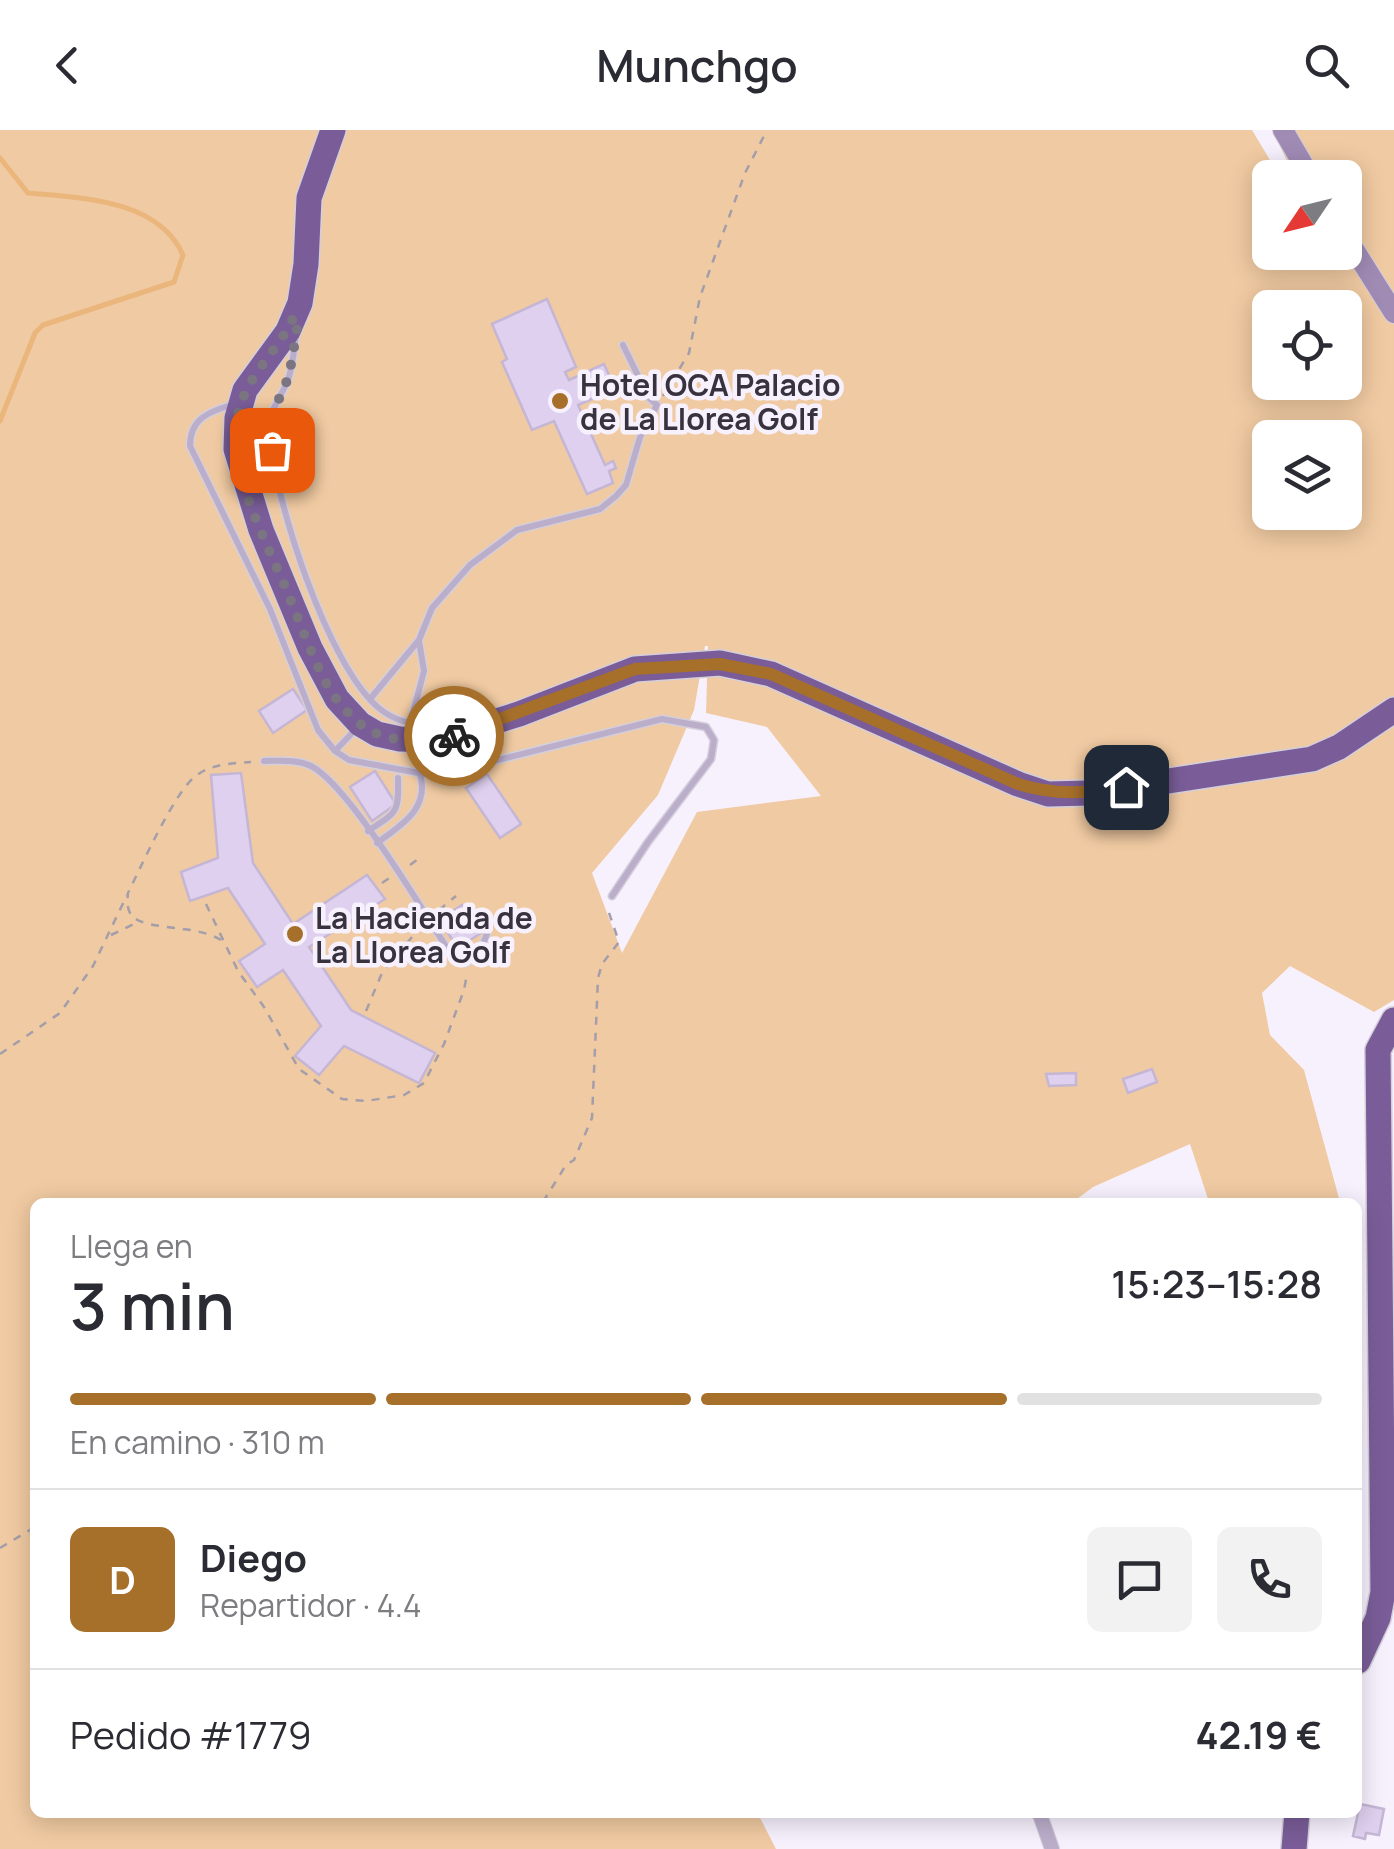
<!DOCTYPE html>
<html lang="es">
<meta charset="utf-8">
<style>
body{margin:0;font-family:Manrope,sans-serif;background:#f2f2f3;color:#2b2b33;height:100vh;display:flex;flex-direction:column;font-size:38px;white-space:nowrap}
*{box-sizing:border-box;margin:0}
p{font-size:32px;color:#7c7c81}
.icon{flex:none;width:55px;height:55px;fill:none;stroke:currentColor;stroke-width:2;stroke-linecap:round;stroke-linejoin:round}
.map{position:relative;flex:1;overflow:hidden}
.sheet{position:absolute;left:30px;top:1068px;width:1332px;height:620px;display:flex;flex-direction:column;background:#fff;border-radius:15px;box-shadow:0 5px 25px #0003}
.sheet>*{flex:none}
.needle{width:65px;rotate:235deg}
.fabs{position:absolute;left:1252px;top:30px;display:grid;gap:20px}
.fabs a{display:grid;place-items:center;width:110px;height:110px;border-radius:15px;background:#fff;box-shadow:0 5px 25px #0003;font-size:50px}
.pin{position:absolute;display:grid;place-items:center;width:85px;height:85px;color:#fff;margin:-42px;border-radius:20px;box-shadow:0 5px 15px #0006}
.courier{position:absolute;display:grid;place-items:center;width:100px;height:100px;margin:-50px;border:8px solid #a66f2a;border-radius:50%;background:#fff;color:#222;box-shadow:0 2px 12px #0007}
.headline em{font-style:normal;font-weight:600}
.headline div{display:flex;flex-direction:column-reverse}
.headline{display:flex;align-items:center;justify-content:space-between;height:170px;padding:0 40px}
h1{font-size:65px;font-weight:600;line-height:75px}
.bar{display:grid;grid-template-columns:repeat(4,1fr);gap:15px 10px;align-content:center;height:120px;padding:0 40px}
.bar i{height:12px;border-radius:8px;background:#e1e1e2}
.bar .active{background:#a66f2a}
.bar p{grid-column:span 4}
.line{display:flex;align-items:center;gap:25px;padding:0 40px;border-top:2px solid #e1e1e2}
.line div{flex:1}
.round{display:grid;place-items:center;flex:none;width:105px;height:105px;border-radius:15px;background:#f2f2f3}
header{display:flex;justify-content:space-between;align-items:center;height:130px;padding:0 40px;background:#fff;font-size:45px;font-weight:600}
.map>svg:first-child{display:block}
.green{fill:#f0caa2;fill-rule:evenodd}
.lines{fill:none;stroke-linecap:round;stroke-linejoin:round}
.stream{stroke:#eab67c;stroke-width:5}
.building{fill:#ded0ee;stroke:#c4b6d4;stroke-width:2.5}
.lane-casing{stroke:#d4cfdb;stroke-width:9}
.street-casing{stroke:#d4cfdb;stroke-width:16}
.secondary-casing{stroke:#d4cfdb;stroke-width:22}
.highway-casing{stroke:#d4cfdb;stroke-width:28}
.path{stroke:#a39eaa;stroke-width:2.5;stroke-dasharray:8 8;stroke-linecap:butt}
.lane{stroke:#bbaecb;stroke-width:6}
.street{stroke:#bbaecb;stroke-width:14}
.secondary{stroke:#a08bb5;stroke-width:20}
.highway{stroke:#7a5d98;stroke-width:25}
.done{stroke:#7a7581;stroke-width:10;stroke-dasharray:0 18}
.route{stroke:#a66f2a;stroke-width:12}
.poi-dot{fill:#a66f2a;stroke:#f7f1fe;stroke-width:4}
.labels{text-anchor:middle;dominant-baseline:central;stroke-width:9;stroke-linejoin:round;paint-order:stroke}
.poi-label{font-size:30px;font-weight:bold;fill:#37323e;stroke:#f7f1fe;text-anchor:start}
</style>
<header><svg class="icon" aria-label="back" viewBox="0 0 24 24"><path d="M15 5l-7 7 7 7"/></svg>Munchgo<svg class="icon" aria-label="search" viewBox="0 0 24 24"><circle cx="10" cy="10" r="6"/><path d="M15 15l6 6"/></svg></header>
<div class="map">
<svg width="1394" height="1719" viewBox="0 0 1394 1719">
<rect width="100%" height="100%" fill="#f7f1fe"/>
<path class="green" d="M0,0H1252L1280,47L1270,48V122L1323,123L1329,132L1326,123L1345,122V48L1294,47L1273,0H1394V870L1374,882L1290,836L1262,863L1270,905L1304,940L1340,1072H1209L1190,1014L1093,1057L1073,1072H35V1682H757L776,1719H0ZM1270,178H1345V252H1270ZM1270,308H1345V382H1270ZM705,516H708L706,583L767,597L821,666L697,682L622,823L592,743L658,665L694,580Z"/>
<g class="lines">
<path class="stream" d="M0,28L28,63C81,68 158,69 183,125L174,152L43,195L35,203L0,291"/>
</g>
<path class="building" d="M547,169L576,237L565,242L569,250L604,234L615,259L578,275L605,335L613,331L616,338L609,341L613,353L587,364L554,291L532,300L502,232L507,229L492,194Z
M293,559L307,580L273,603L259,581Z
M375,641L396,674L372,691L350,657Z
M241,643L253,733L293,794L367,745L385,769L309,817L351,880L435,923L419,953L344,916L319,945L295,926L321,896L283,840L257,857L239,831L265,814L228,758L190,771L181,742L218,728L211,645Z
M487,644L521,694L500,708L466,658Z
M462,775L481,803L458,818L439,790Z
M1152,939L1157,952L1128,963L1123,949Z
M1076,943V955L1049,956L1046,944Z
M1360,1674L1384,1679L1379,1705L1366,1703L1365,1709L1353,1706Z"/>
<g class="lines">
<g class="lane-casing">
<path id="lane" d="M296,205C294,219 293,236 288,250C282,265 268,283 269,299C273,366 328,538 380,579C406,600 438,595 468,587
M231,275C208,282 190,289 190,316L270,479L318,600L335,621L349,630L424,644L482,634L662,589L706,597L714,610L711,629L648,712L612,766
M247,279L268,294
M370,569L419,510L432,478L470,435L517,400L600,379L616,366L626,355L640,307L657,275L649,268L623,215
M412,586L424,541L419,511
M335,621L355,600
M264,631C279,631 297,629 311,636C349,655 424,783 451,824L466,833C480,823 487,810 489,793
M368,701C397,682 399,683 398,648
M377,713C401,695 430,679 420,644"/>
</g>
<g class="street-casing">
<path id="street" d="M1039,1682L1052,1719"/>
</g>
<g class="secondary-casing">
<path id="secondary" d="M1283,0L1311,48
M1345,105L1394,183"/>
</g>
<g class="highway-casing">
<path id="highway" d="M333,0L309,68L306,134L300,173L288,201L245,260L237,288L236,319L261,400L310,518L337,569L360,594L377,604L400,609L436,610L519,584L635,539L720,533L771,544L1018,654L1048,664L1090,663L1312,629L1339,617L1394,580
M1358,1531L1378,1488L1383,1462L1378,920L1394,890
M1294,1719L1297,1682"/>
</g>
<path class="path" d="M663,266L689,223L700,167L745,43L767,0
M410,735L421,727
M382,753L391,747
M206,774L238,841L264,877L299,939L342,969L366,971L404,965L424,953L444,914L464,860L467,844
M439,780L456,766
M111,805L140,791
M221,810C195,794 150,801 133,787C127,781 127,772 128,763C141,737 175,660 197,645C212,634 233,633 251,632
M366,881L382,843L422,795
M0,924L60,883L93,836L127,765
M543,1072L566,1035L574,1030L592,988L598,848L602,834L619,812L607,777
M0,1418L35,1397"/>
<use href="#lane" class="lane"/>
<use href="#street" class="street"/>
<use href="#secondary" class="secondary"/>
<use href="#highway" class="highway"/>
</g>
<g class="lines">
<path class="done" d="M272,320L268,294L289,246L297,200L294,186C278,223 241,249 237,292C231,349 265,408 286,459C299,490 310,522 325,551C333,566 345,581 359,593C384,614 423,613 454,606"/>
<path class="route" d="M454,606L635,539L720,534L771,544L1018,654C1056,666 1088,663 1126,657"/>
</g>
<g class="poi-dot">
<circle cx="560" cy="271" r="10"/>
<circle cx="295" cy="804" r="10"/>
</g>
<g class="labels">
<g class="poi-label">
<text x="580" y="254">Hotel OCA Palacio<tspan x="580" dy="34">de La Llorea Golf</tspan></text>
<text x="315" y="787">La Hacienda de<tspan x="315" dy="34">La Llorea Golf</tspan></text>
</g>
</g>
</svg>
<div class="fabs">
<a><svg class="needle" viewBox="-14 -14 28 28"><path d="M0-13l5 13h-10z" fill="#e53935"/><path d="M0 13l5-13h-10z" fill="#7c7c81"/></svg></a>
<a><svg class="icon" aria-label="locate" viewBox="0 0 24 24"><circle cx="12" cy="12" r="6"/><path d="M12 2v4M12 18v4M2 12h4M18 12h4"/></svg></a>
<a><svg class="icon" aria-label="layers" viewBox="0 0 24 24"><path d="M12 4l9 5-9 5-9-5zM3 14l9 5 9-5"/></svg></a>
</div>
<div class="pin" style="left:272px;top:320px;background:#ea580c"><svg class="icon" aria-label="bag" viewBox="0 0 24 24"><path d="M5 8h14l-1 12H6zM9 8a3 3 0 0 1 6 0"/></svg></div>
<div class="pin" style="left:1126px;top:657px;background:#1f2937"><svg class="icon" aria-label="home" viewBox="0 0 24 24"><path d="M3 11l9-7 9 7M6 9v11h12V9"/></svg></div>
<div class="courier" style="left:454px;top:606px"><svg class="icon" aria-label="bike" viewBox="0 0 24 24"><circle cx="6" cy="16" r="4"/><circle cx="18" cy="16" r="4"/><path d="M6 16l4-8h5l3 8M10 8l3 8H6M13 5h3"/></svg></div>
<section class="sheet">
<div class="headline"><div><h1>3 min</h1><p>Llega en</p></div><em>15:23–15:28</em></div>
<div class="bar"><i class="active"></i><i class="active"></i><i class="active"></i><i></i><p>En camino · 310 m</p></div>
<div class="line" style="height:180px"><b class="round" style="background:#a66f2a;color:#fff">D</b><div><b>Diego</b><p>Repartidor · 4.4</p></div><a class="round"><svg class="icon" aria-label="chat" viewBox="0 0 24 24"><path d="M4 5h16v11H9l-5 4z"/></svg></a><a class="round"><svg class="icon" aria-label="phone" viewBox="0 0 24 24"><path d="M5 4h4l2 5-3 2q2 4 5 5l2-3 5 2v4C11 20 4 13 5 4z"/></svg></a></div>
<div class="line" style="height:130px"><div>Pedido #1779</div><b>42.19 €</b></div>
</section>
</div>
